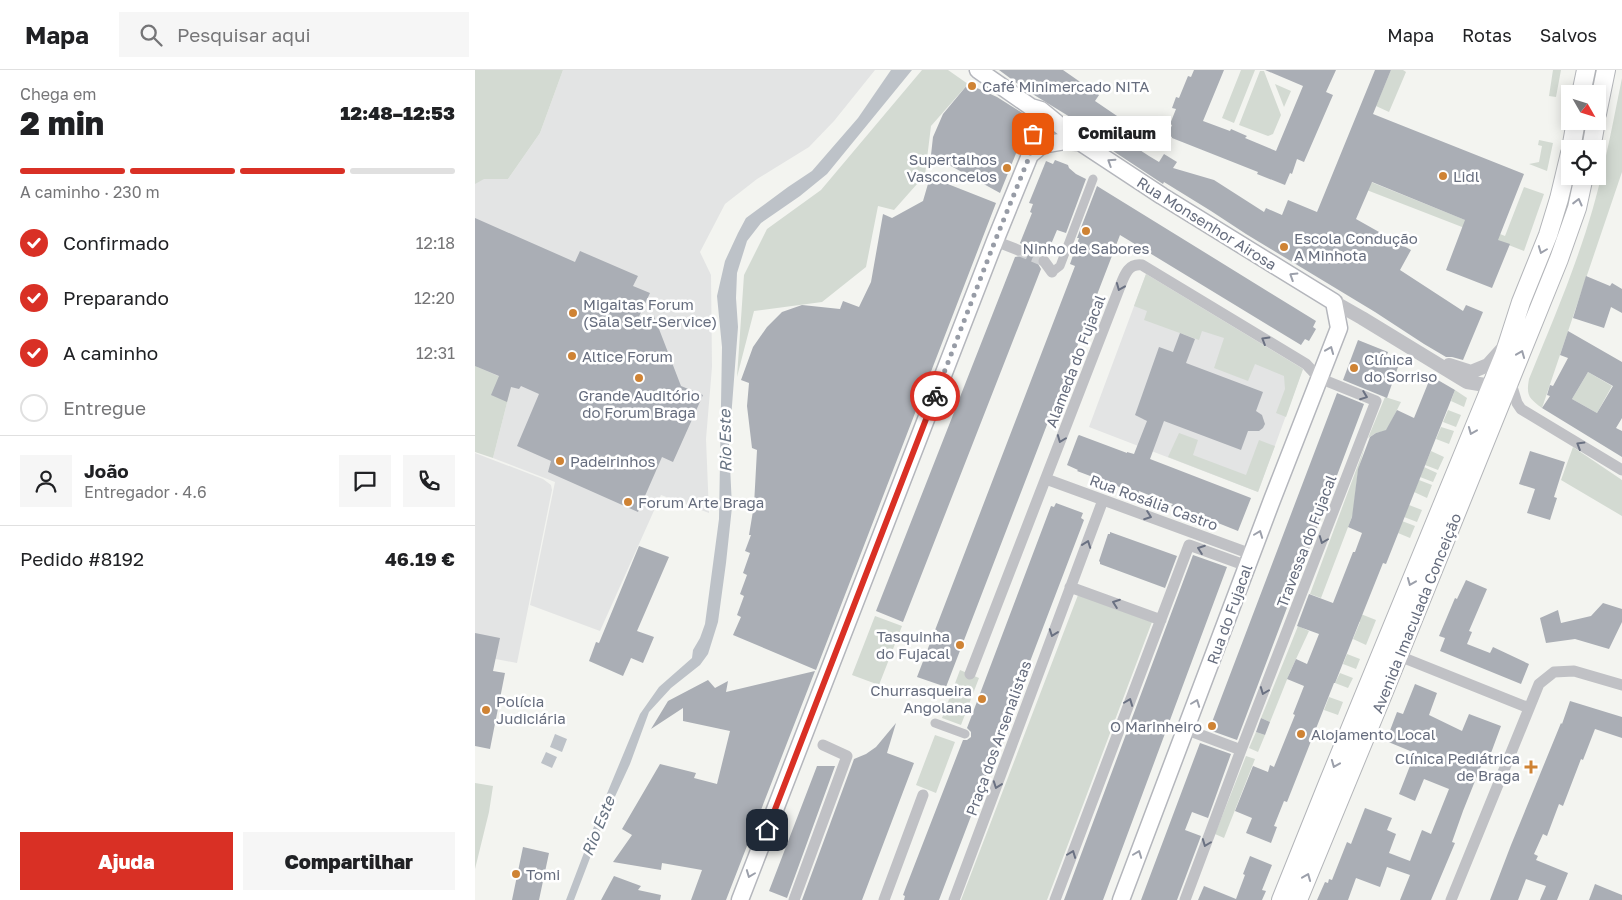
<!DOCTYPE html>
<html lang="pt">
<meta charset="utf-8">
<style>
body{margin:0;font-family:"Golos Text",sans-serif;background:#f6f6f6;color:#202124;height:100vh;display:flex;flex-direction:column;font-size:19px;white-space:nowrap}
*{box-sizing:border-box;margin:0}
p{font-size:16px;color:#757577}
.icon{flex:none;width:28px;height:28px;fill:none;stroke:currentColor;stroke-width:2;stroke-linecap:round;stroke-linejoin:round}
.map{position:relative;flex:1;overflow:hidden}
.details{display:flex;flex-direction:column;background:#fff;width:475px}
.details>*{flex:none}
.needle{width:32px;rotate:129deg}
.buttons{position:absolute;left:1086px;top:15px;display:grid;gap:10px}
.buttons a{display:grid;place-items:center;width:45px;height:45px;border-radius:0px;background:#fff;box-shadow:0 2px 12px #0003;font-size:25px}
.pin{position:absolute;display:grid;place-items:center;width:42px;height:42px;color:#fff;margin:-21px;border-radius:10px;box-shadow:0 2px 8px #0006}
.courier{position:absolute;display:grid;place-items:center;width:50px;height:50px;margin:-25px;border:4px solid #d93025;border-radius:50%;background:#fff;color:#222;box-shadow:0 1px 6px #0007}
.bubble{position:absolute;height:35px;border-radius:0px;background:#fff;box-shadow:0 2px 12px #0003;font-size:16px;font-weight:800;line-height:35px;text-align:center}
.summary em{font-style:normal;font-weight:800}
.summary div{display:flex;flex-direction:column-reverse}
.summary{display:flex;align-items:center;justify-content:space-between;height:85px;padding:0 20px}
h1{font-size:32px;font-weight:800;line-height:38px}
.bar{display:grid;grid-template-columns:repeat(4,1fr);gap:8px 5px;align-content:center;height:60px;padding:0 20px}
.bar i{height:6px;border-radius:4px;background:#e0e0e0}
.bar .selected{background:#d93025}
.bar p{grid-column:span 4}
.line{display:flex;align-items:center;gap:12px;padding:0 20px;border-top:1px solid #e0e0e0}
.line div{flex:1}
.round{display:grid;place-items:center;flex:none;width:52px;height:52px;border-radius:0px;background:#f6f6f6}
ol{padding:0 20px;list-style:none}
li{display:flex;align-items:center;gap:15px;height:55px}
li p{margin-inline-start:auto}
li .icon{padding:5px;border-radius:50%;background:#d93025;color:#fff;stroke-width:4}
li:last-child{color:#757577}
li i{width:28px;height:28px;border:2px solid #e0e0e0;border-radius:50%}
.action{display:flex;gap:10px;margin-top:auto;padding:10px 20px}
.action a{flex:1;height:58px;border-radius:0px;background:#d93025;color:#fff;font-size:20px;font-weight:800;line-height:58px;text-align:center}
.action a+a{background:#f6f6f6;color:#202124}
header{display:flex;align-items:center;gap:30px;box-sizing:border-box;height:70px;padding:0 25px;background:#fff;border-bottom:1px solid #e0e0e0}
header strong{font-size:24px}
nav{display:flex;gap:28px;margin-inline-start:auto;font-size:18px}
.search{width:350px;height:45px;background:#f6f6f6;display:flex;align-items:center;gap:12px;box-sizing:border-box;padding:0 18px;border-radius:0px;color:#757577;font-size:19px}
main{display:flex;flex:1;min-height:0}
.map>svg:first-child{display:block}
.built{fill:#e3e4e4}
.green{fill:#d3dad2}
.water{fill:#bdc2c8}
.building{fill:#aaaeb5;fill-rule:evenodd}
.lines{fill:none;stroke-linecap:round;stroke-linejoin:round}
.minor-tunnel{stroke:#d0d2d4;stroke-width:11;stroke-dasharray:11 5.5;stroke-linecap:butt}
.secondary-casing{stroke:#b4b6bc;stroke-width:19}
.primary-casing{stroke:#b3b5b9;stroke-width:20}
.pedestrian{stroke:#c0c1c5;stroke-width:9}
.minor{stroke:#c0c1c5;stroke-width:11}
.tertiary{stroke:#c0c1c5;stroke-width:14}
.secondary{stroke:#fff;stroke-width:16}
.primary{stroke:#fff;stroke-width:18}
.oneway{stroke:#9ca0ab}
.oneway2{stroke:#6a7182}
.done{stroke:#979ca6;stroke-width:5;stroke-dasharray:0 9}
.route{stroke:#d93025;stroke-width:6}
.poi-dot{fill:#cf8334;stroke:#fff;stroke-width:2}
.labels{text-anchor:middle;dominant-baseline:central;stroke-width:5;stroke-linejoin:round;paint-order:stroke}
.poi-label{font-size:15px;fill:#666d7e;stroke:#fff;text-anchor:start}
.street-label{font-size:15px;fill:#666d7e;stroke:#fff}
.water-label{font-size:16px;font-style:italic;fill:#677382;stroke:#fff}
</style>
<header>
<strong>Mapa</strong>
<div class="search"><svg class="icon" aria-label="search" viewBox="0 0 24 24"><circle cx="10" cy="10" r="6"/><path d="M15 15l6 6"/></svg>Pesquisar aqui</div>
<nav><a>Mapa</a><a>Rotas</a><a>Salvos</a></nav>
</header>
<main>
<section class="details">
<div class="summary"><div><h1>2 min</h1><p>Chega em</p></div><em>12:48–12:53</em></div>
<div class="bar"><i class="selected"></i><i class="selected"></i><i class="selected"></i><i></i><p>A caminho · 230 m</p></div>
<ol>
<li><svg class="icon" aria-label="check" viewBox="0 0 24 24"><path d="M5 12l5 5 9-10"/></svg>Confirmado<p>12:18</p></li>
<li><svg class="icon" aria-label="check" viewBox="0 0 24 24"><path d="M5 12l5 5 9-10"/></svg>Preparando<p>12:20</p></li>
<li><svg class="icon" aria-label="check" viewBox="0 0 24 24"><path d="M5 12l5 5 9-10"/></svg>A caminho<p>12:31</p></li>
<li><i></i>Entregue</li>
</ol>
<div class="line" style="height:90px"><a class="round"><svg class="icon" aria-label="person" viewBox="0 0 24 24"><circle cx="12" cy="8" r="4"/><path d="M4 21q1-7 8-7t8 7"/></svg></a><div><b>João</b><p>Entregador · 4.6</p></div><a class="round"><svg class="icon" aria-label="chat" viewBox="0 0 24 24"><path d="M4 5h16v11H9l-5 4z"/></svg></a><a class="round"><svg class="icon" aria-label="phone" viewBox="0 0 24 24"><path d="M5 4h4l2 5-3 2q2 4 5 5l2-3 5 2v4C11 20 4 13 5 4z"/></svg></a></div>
<div class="line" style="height:65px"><div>Pedido #8192</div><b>46.19 €</b></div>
<div class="action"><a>Ajuda</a><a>Compartilhar</a></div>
</section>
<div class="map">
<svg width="1147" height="830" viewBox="0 0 1147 830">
<rect width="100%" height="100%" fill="#f3f4f0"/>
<path class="built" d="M88,0H400L359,51L334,77L282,109L250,134L225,182L236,205L237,297L231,369L234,443L186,425L125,561L55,535L80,412L18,388L36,317L3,297L0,292V113L7,109H33L65,63Z
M671,204L828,299L783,422L614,357Z
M0,383L68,409L76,415L77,420L42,593L0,585Z"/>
<path class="green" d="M0,0H88L65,63L33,109H9L0,114Z
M447,0H473L493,14L456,56L450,105L419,140L403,136L391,197L347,232L279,241L262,307L269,205L292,159L346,120Z
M766,0H780L759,53L747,48Z
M916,0H928L931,2L914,42L901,36Z
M1078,0H1086L1081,27L1074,26Z
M785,1H789L806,45L798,64L793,66L764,55Z
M1147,8V102L1067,338C1054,328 1051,326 1054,309C1077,253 1101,197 1118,138C1130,96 1138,52 1147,8Z
M800,14L816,21L809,37Z
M1064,70L1078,73L1072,101L1054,94L1064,92L1067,76L1063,75Z
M886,108L1030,166L1049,117L1069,124L1049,181L871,112Z
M671,204L828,299L811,347L801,343L810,319L809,306L780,294L773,311L739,298L749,268L727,261L724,270L669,250L672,241L659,236Z
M0,292L3,297L36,312V317L18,388L0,382Z
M1113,302L1137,316L1122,343L1097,329Z
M980,320L992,328L989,337L976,331Z
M910,327L926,332L914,356V360L901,363L893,368Z
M973,340L986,345L981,357L968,352Z
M966,357L979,361L974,374L961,369Z
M704,363L723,370L718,385L771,405L784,370L800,376L783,422L693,387Z
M890,376L883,401L878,444L846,528L835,524Z
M1098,377L1147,410V446L1086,410Z
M956,381L969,387L963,400L950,395Z
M949,397L962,403L958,412L945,407Z
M944,410L957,415L952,428L939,422Z
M934,435L947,440L942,452L929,447Z
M927,451L940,456L935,468L923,463Z
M603,525L677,552L572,830H486Z
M863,535L901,550L891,575L878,569L885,552L861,543Z
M400,546L427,556L404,615L377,605Z
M823,556L834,561L815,602L795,652L786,648Z
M872,584L885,589L881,599L868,594Z
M485,600L504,608L486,655L467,648Z
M865,603L878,608L873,618L860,613Z
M854,627L868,632L863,645L849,640Z
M781,662L790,665L783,682L774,678Z
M460,665L480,672L461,723L441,715Z
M771,686L780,689L749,768L740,764Z
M0,713L18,716L14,742L0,799Z"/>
<path class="water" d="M416,0H437L352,104L325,126L286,153L272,171L262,203L261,228L263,257L254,375L257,437L251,493L243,552L233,584L225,595L196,618L174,642L155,694L131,746L99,830H91L126,738L165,644L184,617L217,588L218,580L225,568L230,554L244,449L247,277L242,226L250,191L263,163L271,148L313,117L337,101L383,48Z
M80,664L92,669L87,682L75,677Z
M71,682L82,687L77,698L66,693Z"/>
<path class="building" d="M524,0H588L624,25L620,31L645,48L643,53L656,62L651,71L674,86L684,92L689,84L702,92L698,98L739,110L789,142L791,138L807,145L813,130L842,142L900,0H916L898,44L1049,104L1023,170L1035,174L1017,218L971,200L990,150L897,112L881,149L936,180L925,200L988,241L991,235L1008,242L988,290L977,287H971L949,274L900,242L771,164L736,141L689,112L688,114L623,71L626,66L551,20Z
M719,0H749L728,51L755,61L756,59L772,66L770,68L801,81L828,16L790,0H861L851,22L858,25L829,92L822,89L817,104L815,103L810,115L782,104L783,102L697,68V67L693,65L697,55L695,54L701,39L697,38L701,27L704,28L713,6L716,7Z
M493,14L522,27L549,44L552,49L547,63L548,64L546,71L525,123L456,85L458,67L468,44Z
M580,90L593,95L594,98L601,104L611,109L591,163L582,160L572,184L565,185L562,188V192L566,199L428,552L401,541L540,187L547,186L550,182L549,176L545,173L557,143L555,142L558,134L554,133L571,91L578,94Z
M455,107L521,133L341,600L258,565L266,547L262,545L269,526L265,524L272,505L268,503L275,483L270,481L276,465H274L279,435L282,380L277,378L272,336L274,313L266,310L278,277L292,257L307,242L327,235L365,239L368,231L384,237L396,212L408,144L417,148L448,131Z
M622,116L841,251L838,257L841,259L834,271L830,269L826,275L645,165L471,617L442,607L600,196L595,194L604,168H602Z
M0,148L100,192L105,181L163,206L158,216L175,223L161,253L179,246L206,316L228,325L198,392L187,387L163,442L73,402L76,391L42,376L64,324L46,316L44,319L36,317L32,332L16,325L24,306L0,296Z
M1111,206L1135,216L1137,213L1147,219V243L1136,237L1129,258L1098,248Z
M1093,261L1147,292V348L1141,358L1147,361V387L1067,338L1075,326L1072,325L1075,315L1078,316L1093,288L1085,285ZM1113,302L1138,316L1122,343L1097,329Z
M705,263L720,269L711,293L788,322L781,341L787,345L790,354L788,358L784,361H773L766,380L689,351L675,389L776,428L763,461L708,439L707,440L696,436L698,434L681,428L664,421L663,424L602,401L603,400L592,395L603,366L604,365L652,383V382L659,384L672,351L660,345L684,277L698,282Z
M883,270L913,282L910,290L922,294L921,296L923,297L912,328L868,310Z
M956,306L980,320L911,494L908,493L860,613H859L812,732L809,731L799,756L802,757L796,773L771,763L777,748L760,741L778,696L793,702L795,695L799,697L820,645L818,644L829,616L812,609L821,589L832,594L844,564L822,556L834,524L858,533L878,482H880L887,463L873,457L877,447L883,399L895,367L901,363L911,360L922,340L939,348Z
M862,323L889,334L762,670L734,660Z
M1055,381L1090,392L1079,427L1082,428L1075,450L1052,443L1060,419L1044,414Z
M581,433L608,443L606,448L609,450L606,458L464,830H429L430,826L428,825L431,817L488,670H492L496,667V662L492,658L576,436L579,437Z
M635,462L702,486L690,518L625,494V492L624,491L633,464H635Z
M164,476L194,487L162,561L179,567L168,593L156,588L148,606L114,591L121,572L124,573Z
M718,485L752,497L628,830H589Z
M991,510L1012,519L994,561L997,562L992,574L1015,583L1018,577L1054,594L1046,614L965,581L970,568L964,566L980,528L982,529Z
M1128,533L1147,539V552L1134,579L1100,569L1071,573L1065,548L1083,540L1086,553L1116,546Z
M0,563L25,568L18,601L30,603L15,679L0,676Z
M340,601L251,830H216L227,800L187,793L186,800L138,792L157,765L147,759L185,694L221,703L219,708L242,714L255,661L208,651V638L176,659L193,631L233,610L240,618L253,611L251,622Z
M940,614L962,623L954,645L987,661L994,644L1026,656L1016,683L1012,681L988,741L977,772L980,773L956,830H925L935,805L912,797L905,817L881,808L873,830H842L850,812L853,813L854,809L857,810L872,772L876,774L890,738L917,748L912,760L921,764L914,783L935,791L947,760L956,764L974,719L949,709L940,731L924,724L940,683L911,671L922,642L928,644Z
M1095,631L1147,647V668L1120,659L1108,690L1106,689L1088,736L1084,734L1072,766L1068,764L1059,784L1063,786L1061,790L1093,803L1082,830H1065L1071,816L1051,809L1043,830H1015L1036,775L1086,653L1087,654Z
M786,648L795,652L790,665L781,662Z
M421,653L412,683L439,693L387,830H327L379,689L391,684L401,677Z
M725,673L756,684L733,748L717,742L710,760L726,766L702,830H666Z
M342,696H360L312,828L294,821Z
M48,777L74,783L64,830H37Z
M775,786L797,795L787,820L791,821L787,830H723L729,816L761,829L770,805L768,804Z
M139,806L166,816L163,820L186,825L185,830H126Z
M1120,814L1147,825V830H1114Z"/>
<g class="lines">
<path class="minor-tunnel" d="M543,180L569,191"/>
<g class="secondary-casing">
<path id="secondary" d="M503,0L556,37L566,40L605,72L687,126L859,232L864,258L797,430L646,830
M555,85L567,75L590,71L605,72
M265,830L520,171L555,85V77L563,47L556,37"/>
</g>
<g class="primary-casing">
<path id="primary" d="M1106,24L1111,0
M1122,44L1131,0
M1096,79L1101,51
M1116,79L1121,51
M806,830L853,713L1029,285L1046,232L1073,165L1084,129L1095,83
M823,830L908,624L1084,189L1102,138L1109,106"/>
</g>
<path class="pedestrian" d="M577,202L585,196L618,109
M460,653L490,664"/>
<path class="minor" d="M520,171L543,180
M569,191L577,202
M1035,310L1042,333L1046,339L1147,400
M571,409L776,484
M595,517L686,550
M924,586L1054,638
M495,604L644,219C649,207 652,193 667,195L831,294L844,308L901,331L766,680L710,830
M710,659L766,680
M319,830L372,686L348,675
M409,830L448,725
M479,830L628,430
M580,830L714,475L772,496
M976,830L1064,614L1079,602L1099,601L1147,615"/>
<path class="tertiary" d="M859,232L887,248L987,309L992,312L1016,316
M974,295L996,302L1013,295L1031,275"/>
<use href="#secondary" class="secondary"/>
<use href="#primary" class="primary"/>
</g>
<defs><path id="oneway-chevron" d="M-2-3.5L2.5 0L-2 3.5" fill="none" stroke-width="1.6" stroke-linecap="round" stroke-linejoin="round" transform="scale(1.25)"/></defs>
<g class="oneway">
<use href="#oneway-chevron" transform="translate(636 92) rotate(-147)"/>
<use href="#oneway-chevron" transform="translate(1103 132) rotate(-76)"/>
<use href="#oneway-chevron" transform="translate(1067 180) rotate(111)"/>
<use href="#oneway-chevron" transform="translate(818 206) rotate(-148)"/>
<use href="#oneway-chevron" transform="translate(855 280) rotate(-68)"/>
<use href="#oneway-chevron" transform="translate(1046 284) rotate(-68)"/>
<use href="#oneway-chevron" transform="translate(997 361) rotate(112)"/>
<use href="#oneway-chevron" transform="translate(784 464) rotate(-69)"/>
<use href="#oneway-chevron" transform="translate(936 512) rotate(112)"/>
<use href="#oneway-chevron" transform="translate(721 633) rotate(-69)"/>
<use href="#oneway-chevron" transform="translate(860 694) rotate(112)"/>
<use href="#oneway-chevron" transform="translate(663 784) rotate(-69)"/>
<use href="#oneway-chevron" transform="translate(275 804) rotate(111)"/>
<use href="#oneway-chevron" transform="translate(832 807) rotate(-68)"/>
</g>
<g class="oneway2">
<use href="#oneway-chevron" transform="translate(645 217) rotate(112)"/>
<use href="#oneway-chevron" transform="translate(790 270) rotate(-149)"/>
<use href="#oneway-chevron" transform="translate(889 326) rotate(21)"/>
<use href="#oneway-chevron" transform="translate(586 369) rotate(111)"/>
<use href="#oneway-chevron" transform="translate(1105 375) rotate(-149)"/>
<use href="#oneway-chevron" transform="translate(673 446) rotate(20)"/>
<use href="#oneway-chevron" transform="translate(848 470) rotate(111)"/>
<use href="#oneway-chevron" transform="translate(612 474) rotate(-70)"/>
<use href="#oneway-chevron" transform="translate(726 479) rotate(-160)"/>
<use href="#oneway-chevron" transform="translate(641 533) rotate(-160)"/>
<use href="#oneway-chevron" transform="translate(578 563) rotate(110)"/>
<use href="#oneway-chevron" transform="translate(789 621) rotate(111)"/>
<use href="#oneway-chevron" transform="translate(654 632) rotate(-69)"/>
<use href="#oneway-chevron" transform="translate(522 715) rotate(110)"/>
<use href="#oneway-chevron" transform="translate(731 773) rotate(111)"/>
<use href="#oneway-chevron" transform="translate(597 784) rotate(-69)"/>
</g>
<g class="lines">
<path class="done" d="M460,326L520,171L555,85L558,64"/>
<path class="route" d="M292,760L460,326"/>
</g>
<g class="poi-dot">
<circle cx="497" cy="16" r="5"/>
<circle cx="532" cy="98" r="5"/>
<circle cx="968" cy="106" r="5"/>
<circle cx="611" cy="161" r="5"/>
<circle cx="809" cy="177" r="5"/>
<circle cx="98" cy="243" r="5"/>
<circle cx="97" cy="286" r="5"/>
<circle cx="879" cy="298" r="5"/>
<circle cx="164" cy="308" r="5"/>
<circle cx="85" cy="391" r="5"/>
<circle cx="153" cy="432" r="5"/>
<circle cx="485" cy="575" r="5"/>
<circle cx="507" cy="629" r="5"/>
<circle cx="11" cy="640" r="5"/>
<circle cx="737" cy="656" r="5"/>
<circle cx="826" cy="664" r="5"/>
<path d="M1053.5 689.5h5v5h5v5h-5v5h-5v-5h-5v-5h5z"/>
<circle cx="41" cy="804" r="5"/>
</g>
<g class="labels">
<g class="poi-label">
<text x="507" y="16">Café Minimercado NITA</text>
<text x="522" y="89" text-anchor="end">Supertalhos<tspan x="522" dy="17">Vasconcelos</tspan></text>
<text x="978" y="106">Lidl</text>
<text x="819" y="168">Escola Condução<tspan x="819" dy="17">A Minhota</tspan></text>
<text x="611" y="178" text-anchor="middle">Ninho de Sabores</text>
<text x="108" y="234">Migaitas Forum<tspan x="108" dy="17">(Sala Self-Service)</tspan></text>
<text x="107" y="286">Altice Forum</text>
<text x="889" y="289">Clínica<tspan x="889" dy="17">do Sorriso</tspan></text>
<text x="164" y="325" text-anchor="middle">Grande Auditório<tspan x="164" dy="17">do Forum Braga</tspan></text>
<text x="95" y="391">Padeirinhos</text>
<text x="163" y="432">Forum Arte Braga</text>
<text x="475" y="566" text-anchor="end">Tasquinha<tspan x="475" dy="17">do Fujacal</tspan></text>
<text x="497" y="620" text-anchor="end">Churrasqueira<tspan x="497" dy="17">Angolana</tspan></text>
<text x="21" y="631">Polícia<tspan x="21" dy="17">Judiciária</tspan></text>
<text x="727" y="656" text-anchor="end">O Marinheiro</text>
<text x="836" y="664">Alojamento Local</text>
<text x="1045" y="688" text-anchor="end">Clínica Pediátrica<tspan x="1045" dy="17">de Braga</tspan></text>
<text x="51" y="804">Tomi</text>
</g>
<g class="street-label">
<text transform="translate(732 153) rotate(32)">Rua Monsenhor Airosa</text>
<text transform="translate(600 291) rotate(-69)">Alameda do Fujacal</text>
<text transform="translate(679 432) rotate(20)">Rua Rosália Castro</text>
<text transform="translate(831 471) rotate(-69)">Travessa do Fujacal</text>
<text transform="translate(941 543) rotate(-68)">Avenida Imaculada Conceição</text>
<text transform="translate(754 544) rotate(-70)">Rua do Fujacal</text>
<text transform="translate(523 668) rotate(-70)">Praça dos Arsenalistas</text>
</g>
<g class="water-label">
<text transform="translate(250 371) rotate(-91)">Rio Este</text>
<text transform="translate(123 756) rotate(-68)">Rio Este</text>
</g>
</g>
</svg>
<div class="buttons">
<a><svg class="needle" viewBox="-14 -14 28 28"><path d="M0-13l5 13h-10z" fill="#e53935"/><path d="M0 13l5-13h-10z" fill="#757577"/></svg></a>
<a><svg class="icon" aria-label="locate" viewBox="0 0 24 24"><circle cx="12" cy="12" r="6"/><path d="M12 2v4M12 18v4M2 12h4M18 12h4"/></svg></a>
</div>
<div class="pin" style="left:558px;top:64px;background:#ea580c"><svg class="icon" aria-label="bag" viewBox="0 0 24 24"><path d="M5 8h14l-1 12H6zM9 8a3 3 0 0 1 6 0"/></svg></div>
<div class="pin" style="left:292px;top:760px;background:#1f2937"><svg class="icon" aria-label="home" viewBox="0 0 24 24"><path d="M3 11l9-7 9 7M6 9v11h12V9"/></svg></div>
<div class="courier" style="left:460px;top:326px"><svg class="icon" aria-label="bike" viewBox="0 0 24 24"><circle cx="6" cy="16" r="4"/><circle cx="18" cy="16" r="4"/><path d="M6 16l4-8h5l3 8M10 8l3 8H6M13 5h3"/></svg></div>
<div class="bubble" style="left:588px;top:46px;width:108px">Comilaum</div>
</div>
</main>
